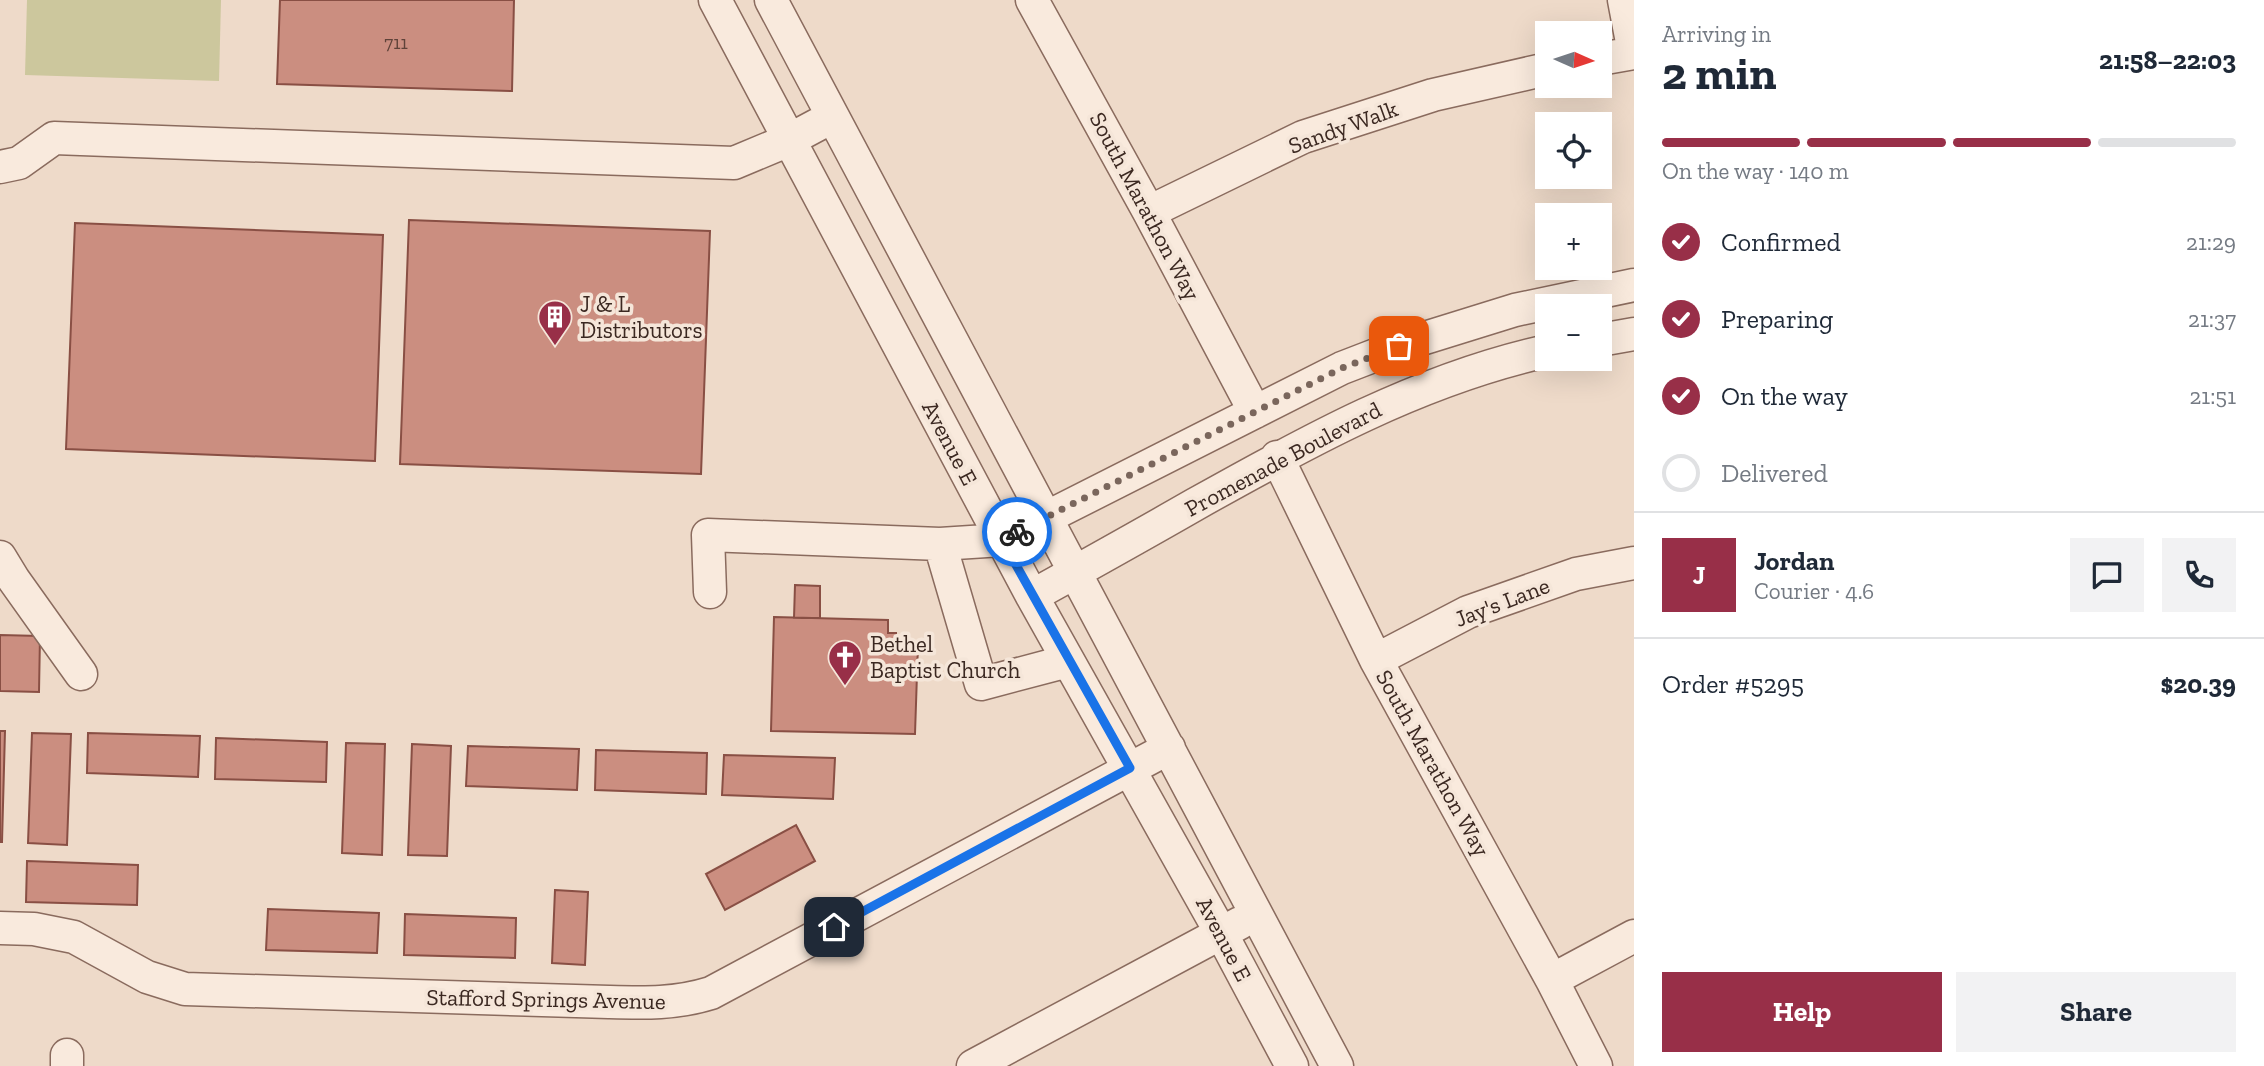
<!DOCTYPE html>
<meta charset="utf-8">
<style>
body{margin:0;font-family:"Zilla Slab",serif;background:#f2f2f3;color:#1f2937;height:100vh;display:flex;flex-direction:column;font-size:26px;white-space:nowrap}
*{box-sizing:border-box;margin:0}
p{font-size:23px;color:#747a83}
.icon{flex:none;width:38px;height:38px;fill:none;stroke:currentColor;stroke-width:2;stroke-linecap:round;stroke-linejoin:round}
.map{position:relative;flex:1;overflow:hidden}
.sheet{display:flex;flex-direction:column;background:#fff;width:630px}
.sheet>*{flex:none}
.needle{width:46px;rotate:93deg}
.tools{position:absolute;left:1535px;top:21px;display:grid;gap:14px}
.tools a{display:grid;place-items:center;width:77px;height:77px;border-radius:0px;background:#fff;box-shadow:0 7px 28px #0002;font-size:35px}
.pin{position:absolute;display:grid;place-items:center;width:60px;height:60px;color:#fff;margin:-30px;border-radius:14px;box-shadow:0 4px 10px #0006}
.courier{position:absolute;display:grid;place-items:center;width:70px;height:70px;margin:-35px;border:5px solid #1a73e8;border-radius:50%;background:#fff;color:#222;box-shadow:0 2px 9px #0007}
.summary em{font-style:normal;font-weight:800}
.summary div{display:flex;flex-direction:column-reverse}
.summary{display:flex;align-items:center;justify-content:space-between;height:119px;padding:0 28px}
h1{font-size:46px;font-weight:800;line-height:52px}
.bar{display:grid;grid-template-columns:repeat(4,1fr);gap:10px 7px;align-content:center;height:84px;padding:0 28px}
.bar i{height:9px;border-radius:5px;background:#e0e1e3}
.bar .active{background:#982f48}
.bar p{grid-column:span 4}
.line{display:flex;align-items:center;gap:18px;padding:0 28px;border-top:2px solid #e0e1e3}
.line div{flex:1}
.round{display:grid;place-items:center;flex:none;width:74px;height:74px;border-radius:0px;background:#f2f2f3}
ol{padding:0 28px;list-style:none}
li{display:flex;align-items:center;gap:21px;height:77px}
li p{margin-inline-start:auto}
li .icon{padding:7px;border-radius:50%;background:#982f48;color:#fff;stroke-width:4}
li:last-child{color:#747a83}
li i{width:38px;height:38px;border:4px solid #e0e1e3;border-radius:50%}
.cta{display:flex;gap:14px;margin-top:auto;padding:14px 28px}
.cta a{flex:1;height:80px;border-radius:0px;background:#982f48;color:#fff;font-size:28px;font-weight:800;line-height:80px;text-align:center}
.cta a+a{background:#f2f2f3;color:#1f2937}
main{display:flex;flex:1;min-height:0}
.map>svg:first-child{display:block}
.green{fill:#ccc79d}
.building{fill:#cb8e80;stroke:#894f44;stroke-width:2}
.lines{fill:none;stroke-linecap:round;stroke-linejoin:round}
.minor-casing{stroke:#8a6b5e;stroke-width:35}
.minor{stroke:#f9eadd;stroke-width:32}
.done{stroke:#7a665c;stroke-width:7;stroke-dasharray:0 12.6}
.route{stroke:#1a73e8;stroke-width:9}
.labels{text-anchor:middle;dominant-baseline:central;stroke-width:7;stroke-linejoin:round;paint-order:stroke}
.number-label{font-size:19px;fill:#5f4239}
.street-label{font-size:23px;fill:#3b2821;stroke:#f5e6d9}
.poi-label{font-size:23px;fill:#3b2821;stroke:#f5e6d9;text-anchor:start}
</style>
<main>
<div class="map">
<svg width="1634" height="1066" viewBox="0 0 1634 1066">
<rect width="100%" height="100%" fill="#eedac9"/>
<path class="green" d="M27,0H221L219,81L25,75Z"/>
<path class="building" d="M280,0H514L512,91L277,84Z
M409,220L710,231L701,474L400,464Z
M75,223L383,235L375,461L66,449Z
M795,585L820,586V618H794Z
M774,617L888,620V633H896V643L918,644L915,734L771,731Z
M0,635L40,636L39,692L0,691Z
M0,731H5L2,842H0Z
M32,733L71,734L67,845L28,843Z
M88,733L200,736L198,777L87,773Z
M216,738L327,742L326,782L215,779Z
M346,743L385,744L382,855L342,853Z
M412,744L451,746L447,856L408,855Z
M468,746L579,749L577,790L466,786Z
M596,750L707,753L706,794L595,790Z
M724,755L835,758L833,799L722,795Z
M796,825L815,861L725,910L706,874Z
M27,861L138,865L137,905L26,902Z
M555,890L588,892L585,965L552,963Z
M268,909L379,913L377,953L266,950Z
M405,914L516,918L515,958L404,955Z"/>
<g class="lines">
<g class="minor-casing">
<path id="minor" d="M715,0L1032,596L1221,933L1292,1066
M771,0L1337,1066
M1032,0L1149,212L1255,412
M1624,0L1634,53
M1600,59L1634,53
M0,167L19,163L54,138L734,163L789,140L832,117
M1149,212L1303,137L1433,95L1547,69
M1600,340L1634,334
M1277,457L1376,660L1552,980L1596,1066
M940,544L981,684L1068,661
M0,557L14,580L81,674
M710,592L708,535L940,544L1002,540L1342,368L1399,346L1515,310L1634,285
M1032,596C1086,566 1140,536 1194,505C1306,442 1420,379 1547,351
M1376,660L1468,612L1576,574L1634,563
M0,928L34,929L74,937L147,977L185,989L609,1002C644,1003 676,1004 711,993L1169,748
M1552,980L1634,936
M67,1066V1055
M973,1066L1240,923"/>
</g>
<use href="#minor" class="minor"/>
</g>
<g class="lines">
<path class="done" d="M1017,532L1342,368L1399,346"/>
<path class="route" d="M834,927L1130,768L1002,540L1017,532"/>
</g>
<defs>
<g id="building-pin" transform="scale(1.75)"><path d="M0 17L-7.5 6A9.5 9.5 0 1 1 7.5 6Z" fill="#982f48" stroke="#f5e6d9"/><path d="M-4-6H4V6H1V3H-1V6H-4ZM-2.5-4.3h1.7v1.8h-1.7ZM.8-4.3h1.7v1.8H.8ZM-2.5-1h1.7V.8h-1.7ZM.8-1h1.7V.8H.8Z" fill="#fff"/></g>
<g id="church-pin" transform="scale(1.75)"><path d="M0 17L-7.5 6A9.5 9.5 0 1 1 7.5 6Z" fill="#982f48" stroke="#f5e6d9"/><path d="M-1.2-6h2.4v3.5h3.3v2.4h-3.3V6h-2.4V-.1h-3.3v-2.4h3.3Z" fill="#fff"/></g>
</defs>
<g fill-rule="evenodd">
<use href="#building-pin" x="555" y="317"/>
<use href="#church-pin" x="845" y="657"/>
</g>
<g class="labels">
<g class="number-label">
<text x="396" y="42">711</text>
</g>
<g class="street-label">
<text transform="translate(1343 127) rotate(-20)">Sandy Walk</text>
<text transform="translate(1145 206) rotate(62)">South Marathon Way</text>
<text transform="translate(950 443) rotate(62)">Avenue E</text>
<text transform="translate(1283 459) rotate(-28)">Promenade Boulevard</text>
<text transform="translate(1502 602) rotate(-21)">Jay's Lane</text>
<text transform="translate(1433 763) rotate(61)">South Marathon Way</text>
<text transform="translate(1224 939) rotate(62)">Avenue E</text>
<text transform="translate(546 999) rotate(1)">Stafford Springs Avenue</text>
</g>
<g class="poi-label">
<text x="580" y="304">J &amp; L<tspan x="580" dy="26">Distributors</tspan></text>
<text x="870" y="644">Bethel<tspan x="870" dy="26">Baptist Church</tspan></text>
</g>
</g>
</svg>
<div class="tools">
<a><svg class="needle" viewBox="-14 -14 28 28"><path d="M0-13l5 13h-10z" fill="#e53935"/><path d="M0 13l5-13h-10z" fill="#747a83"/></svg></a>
<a><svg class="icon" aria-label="locate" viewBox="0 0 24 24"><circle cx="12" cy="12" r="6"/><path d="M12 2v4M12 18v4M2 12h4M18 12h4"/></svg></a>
<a>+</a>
<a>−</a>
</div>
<div class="pin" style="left:1399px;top:346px;background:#ea580c"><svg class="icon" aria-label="bag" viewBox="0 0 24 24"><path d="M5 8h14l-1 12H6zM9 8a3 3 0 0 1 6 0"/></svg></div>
<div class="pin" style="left:834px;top:927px;background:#1f2937"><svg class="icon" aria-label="home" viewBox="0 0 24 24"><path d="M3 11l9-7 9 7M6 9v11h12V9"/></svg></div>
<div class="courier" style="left:1017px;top:532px"><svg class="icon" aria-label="bike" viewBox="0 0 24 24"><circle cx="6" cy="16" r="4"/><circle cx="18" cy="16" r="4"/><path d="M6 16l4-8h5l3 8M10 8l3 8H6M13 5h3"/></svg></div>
</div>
<section class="sheet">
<div class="summary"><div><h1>2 min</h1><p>Arriving in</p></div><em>21:58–22:03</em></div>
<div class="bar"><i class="active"></i><i class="active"></i><i class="active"></i><i></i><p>On the way · 140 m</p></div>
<ol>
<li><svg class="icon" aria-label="check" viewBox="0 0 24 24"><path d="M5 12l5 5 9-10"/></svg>Confirmed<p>21:29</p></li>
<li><svg class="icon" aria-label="check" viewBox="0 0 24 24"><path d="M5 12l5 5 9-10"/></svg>Preparing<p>21:37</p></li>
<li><svg class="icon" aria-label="check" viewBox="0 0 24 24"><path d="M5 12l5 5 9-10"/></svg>On the way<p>21:51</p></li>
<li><i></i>Delivered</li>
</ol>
<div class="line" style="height:126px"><b class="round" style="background:#982f48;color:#fff">J</b><div><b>Jordan</b><p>Courier · 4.6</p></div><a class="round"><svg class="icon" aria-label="chat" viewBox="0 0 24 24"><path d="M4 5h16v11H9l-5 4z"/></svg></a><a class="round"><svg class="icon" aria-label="phone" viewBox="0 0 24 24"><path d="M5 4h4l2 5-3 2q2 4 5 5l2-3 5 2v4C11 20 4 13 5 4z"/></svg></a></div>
<div class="line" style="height:91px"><div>Order #5295</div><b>$20.39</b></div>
<div class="cta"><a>Help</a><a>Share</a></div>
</section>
</main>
